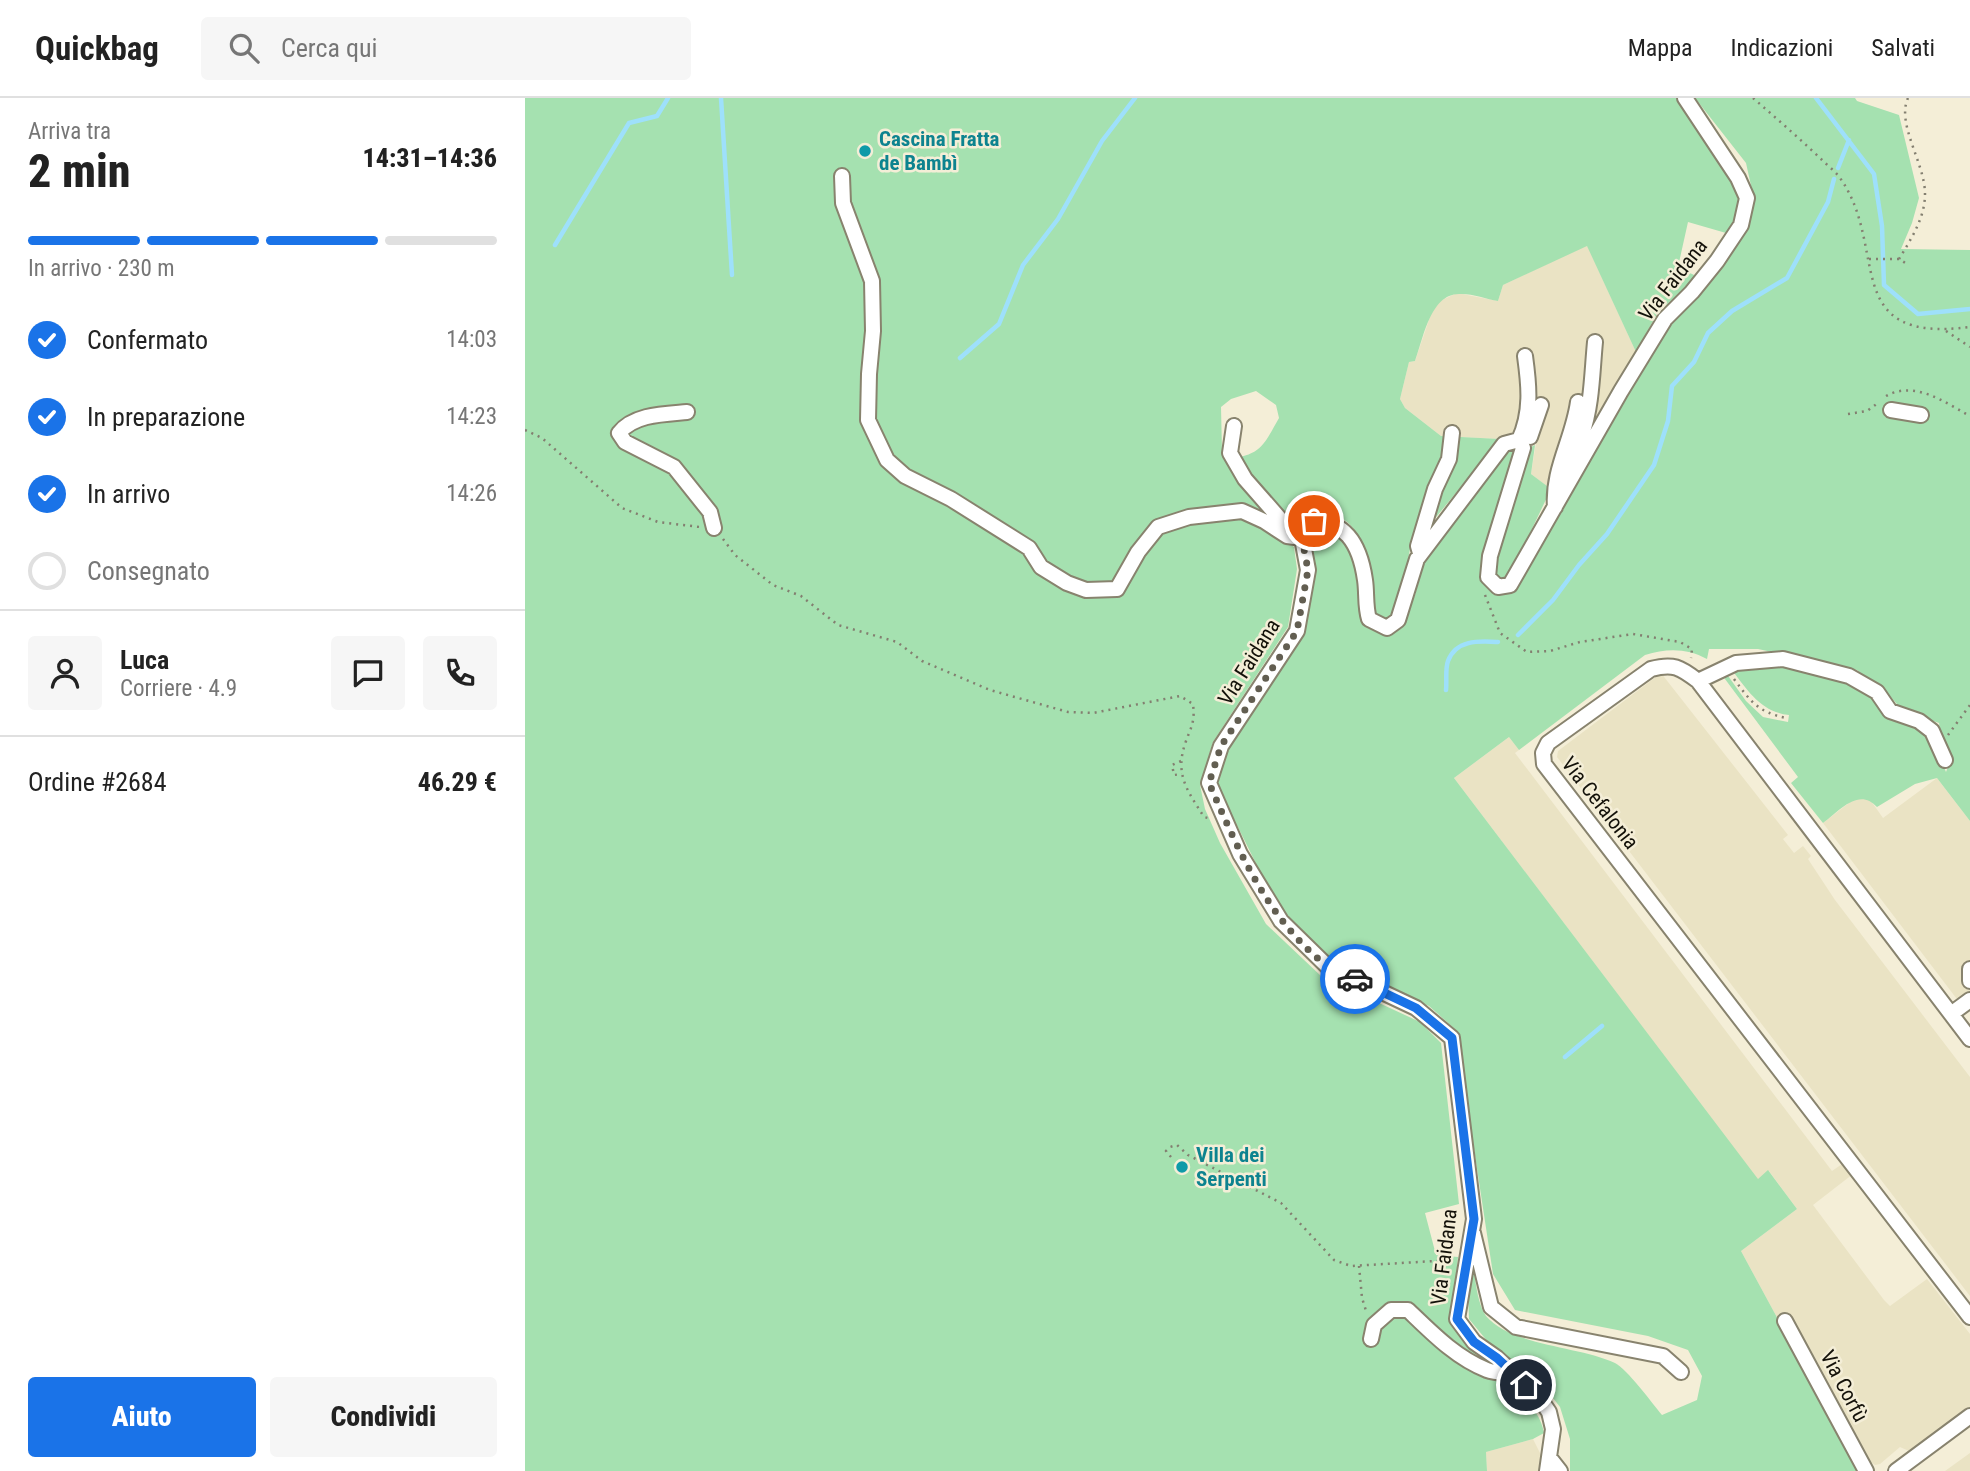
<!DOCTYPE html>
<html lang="it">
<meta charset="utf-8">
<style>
body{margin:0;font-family:"Roboto Condensed",sans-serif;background:#f6f6f6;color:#222;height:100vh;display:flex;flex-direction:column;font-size:26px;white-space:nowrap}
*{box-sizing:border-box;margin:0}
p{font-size:23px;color:#767676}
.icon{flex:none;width:38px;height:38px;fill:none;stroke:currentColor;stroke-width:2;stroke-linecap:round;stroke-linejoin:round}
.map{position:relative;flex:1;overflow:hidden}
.sheet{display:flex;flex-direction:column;background:#fff;width:525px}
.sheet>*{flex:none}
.pin{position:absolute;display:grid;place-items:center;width:60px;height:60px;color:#fff;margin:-30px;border:4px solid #fff;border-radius:50%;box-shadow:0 2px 7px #0007}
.courier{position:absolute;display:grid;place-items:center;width:70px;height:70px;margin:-35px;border:5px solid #1a73e8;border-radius:50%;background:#fff;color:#222;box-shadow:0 2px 9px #0007}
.overview em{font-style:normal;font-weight:800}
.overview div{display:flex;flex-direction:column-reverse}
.overview{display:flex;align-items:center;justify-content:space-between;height:119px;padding:0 28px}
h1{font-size:46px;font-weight:800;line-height:52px}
.bar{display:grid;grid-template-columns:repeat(4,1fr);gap:10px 7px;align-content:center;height:84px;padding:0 28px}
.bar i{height:9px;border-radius:5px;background:#e0e0e0}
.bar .selected{background:#1a73e8}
.bar p{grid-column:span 4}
.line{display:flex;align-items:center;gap:18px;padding:0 28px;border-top:2px solid #e0e0e0}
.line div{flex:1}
.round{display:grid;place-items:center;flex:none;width:74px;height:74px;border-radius:7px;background:#f6f6f6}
ol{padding:0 28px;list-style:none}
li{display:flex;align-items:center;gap:21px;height:77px}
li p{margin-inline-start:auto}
li .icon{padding:7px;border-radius:50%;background:#1a73e8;color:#fff;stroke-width:4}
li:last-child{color:#767676}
li i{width:38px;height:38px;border:4px solid #e0e0e0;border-radius:50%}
.cta{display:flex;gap:14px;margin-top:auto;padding:14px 28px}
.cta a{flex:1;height:80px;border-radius:7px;background:#1a73e8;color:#fff;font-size:28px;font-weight:800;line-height:80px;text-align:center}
.cta a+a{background:#f6f6f6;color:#222}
header{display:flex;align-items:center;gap:42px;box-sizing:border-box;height:98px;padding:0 35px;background:#fff;border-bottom:2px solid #e0e0e0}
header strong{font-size:33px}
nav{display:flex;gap:38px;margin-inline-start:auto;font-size:24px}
.search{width:490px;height:63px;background:#f6f6f6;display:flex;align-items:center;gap:18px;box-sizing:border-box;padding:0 24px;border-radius:7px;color:#767676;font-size:26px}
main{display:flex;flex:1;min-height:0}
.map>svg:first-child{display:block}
.built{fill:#eae3c4}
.green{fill:#a5e1b0;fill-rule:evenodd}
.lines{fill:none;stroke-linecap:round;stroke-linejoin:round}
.stream{stroke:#9ee0fb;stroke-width:4.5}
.minor-casing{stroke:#88836e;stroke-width:18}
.path{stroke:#837f70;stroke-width:2.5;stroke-dasharray:2 5;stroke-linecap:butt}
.minor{stroke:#fff;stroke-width:14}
.done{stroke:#625e51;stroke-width:7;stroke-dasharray:0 12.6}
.route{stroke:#1a73e8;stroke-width:9}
.culture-dot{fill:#0f9aa8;stroke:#f4eed7;stroke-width:2.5}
.labels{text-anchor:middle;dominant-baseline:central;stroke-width:5;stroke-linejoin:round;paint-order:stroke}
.culture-label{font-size:21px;font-weight:bold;fill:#0d838f;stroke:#f4eed7;text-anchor:start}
.street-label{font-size:21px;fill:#131109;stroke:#f4eed7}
</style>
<header>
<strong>Quickbag</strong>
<div class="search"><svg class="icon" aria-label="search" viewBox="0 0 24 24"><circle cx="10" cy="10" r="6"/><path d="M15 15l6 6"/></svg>Cerca qui</div>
<nav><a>Mappa</a><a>Indicazioni</a><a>Salvati</a></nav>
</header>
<main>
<section class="sheet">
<div class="overview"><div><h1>2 min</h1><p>Arriva tra</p></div><em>14:31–14:36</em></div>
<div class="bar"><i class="selected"></i><i class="selected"></i><i class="selected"></i><i></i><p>In arrivo · 230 m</p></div>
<ol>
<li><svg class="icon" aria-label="check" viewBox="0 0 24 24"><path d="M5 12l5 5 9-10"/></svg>Confermato<p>14:03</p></li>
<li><svg class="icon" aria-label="check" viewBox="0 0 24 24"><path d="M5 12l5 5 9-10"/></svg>In preparazione<p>14:23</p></li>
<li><svg class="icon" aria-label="check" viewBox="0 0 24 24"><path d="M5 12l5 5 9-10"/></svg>In arrivo<p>14:26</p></li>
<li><i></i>Consegnato</li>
</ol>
<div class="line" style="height:126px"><a class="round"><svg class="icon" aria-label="person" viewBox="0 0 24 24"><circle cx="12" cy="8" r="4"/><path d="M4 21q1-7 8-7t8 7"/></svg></a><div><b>Luca</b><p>Corriere · 4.9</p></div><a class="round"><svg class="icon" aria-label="chat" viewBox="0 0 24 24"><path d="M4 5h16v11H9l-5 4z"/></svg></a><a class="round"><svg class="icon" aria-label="phone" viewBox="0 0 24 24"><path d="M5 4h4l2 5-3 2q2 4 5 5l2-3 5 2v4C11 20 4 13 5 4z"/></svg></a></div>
<div class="line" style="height:91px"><div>Ordine #2684</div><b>46.29 €</b></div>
<div class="cta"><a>Aiuto</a><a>Condividi</a></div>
</section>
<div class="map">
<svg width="1445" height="1373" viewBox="0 0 1445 1373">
<rect width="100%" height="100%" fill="#f4eed7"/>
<path class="built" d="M1062,147L1111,254L1031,395L1006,376L1011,345L1006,338L989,334L975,341L916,338L880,310L875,301L884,264L890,263L907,213L915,203L932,195L973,203L978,187Z
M1136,575L1263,737L1258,741L1269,755L1278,748L1286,758L1283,761L1310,802L1445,979V1198L1032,659L1033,653Z
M984,639L994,652L990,655L1307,1073L1320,1064L1328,1076L1288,1107L1359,1202L1365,1208L1402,1181L1445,1236V1309L1392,1352L1384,1353L1375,1349L1355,1366L1350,1367L1346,1364L1289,1258L1283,1254L1255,1225L1216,1153L1272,1111L1244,1073L1233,1082L929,680Z
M1412,680L1445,723V910L1441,913L1298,725L1329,701L1338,700L1346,703L1358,720Z
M1008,1341L1016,1357L1013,1373H962L961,1354Z
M1445,1355V1373H1420Z"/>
<path class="green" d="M0,0H1151C1167,23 1216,84 1214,110C1213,118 1205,128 1201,135L1163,124L1153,169L1173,179L1133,214L1111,254L1062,148L978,187L973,203C961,201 946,195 934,196C905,196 898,242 890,263L884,264L875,301L880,310L916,338L975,341L885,451L875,505L866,523L851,521C844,481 848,420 796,413C784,412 775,415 769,426L747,432L769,449L772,471L763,529L688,644L675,687L680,711L695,745L741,826L796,878L895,924L916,945L934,1106L900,1115L911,1157L933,1159L927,1220C936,1238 952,1259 966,1274C986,1293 1014,1305 1019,1335L1008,1341L961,1354L962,1373H0ZM731,293L751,307L754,320C739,346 737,357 703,361L697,353L696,309L706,301Z
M1170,0H1330L1332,3L1374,17L1394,100L1387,125L1376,151L1445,152V723L1412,680L1390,686L1352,709C1334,689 1315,712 1298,725L1266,685L1273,679L1197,577L1201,575L1221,603L1238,619L1263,624L1264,617C1236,614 1223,593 1207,572L1251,568L1317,580L1354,602L1360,612L1376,625L1394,627L1410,648L1421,674L1426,661L1417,646L1414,625L1377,612L1365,598L1332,572L1233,551H1184L1182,561C1162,550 1142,550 1120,557L994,652L984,639L929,680L1233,1081L1243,1072L1272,1111L1216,1153L1335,1373H1045V1341L1035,1309L1017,1286L968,1250L944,1221L943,1194L948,1161C949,1175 952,1206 961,1218C986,1248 1054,1248 1090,1265C1102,1271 1127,1305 1137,1317L1172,1302L1177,1278L1163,1252L1123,1238L990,1212L968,1176L931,932L904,908L809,866L758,820L691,685L700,652L777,534L781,438L783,430C791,430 804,428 811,432C826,441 832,464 834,480C838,504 825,528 857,535L877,526L890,497L898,467L983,350L992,349L958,457C955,483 957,502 989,493L1140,232L1183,184L1220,134L1229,101L1221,65Z
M1010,347L1006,376L1026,391L984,479L974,482L969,475L1002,351Z"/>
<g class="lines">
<path class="stream" d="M196,0L207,177
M1291,0L1349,76L1357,128L1359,187L1393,216L1445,211
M1313,70L1324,42
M30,147L104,25L132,18L143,0
M435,260L474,226L498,167L533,121L577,43L610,0
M993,537L1028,502L1054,467L1082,436L1129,367L1143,323L1147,288L1169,264L1183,235L1207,213L1262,180L1303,104L1309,81
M921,592C922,583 920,571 923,563C931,541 955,543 973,544
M1040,959L1077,928"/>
<g class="minor-casing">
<path id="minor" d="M317,78L318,105L347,183L348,233L344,276L343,322L362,362L380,378L426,401L504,450L516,469L542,485L561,492L592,491L613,454L633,429L664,419L717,413L739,423L762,438L777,440
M1366,312L1396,317
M162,314C140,316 109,316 94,335L100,344L149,369L185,414L189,430
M709,328L705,355L720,381L756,422L769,430L777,432
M1005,339L1016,307
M994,342C1007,314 1004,287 1000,258
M1042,382C1042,365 1052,352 1057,336C1067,307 1067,275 1070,244
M1030,409C1027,372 1048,341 1053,304
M895,455L893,448L910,391L924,361L927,335
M1173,583L1211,565L1258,561L1324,578L1352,594L1365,613L1394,623L1407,633L1420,662
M1445,871V883
M1426,916L1445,902
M1445,941L1173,583C1155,569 1148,565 1126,571L1023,645L1018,655L1019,666L1445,1219
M948,1135L966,1209L991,1229L1138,1258L1156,1274
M1260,1223L1341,1373
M846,1241L849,1227L866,1212H883C906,1234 931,1260 962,1272C970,1275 980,1275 989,1276
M1024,1359L1035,1373
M1022,1373L1028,1331L1024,1314L1013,1298L972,1260L949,1244L932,1221L949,1121L927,940L891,910L802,868L756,823L715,756L684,685L696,648L772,533L783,472L776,435L780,425C820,418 835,447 840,482C842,495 840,508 844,521L862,530L873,522L892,461L979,346L994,342L998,350L965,458L963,479L973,489L985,487L1096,293L1140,221L1167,194L1192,163L1216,127L1222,100L1213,80L1160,0
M1371,1373L1445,1318"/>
</g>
<path class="path" d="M1228,0C1251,20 1274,40 1296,61C1302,67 1310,73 1315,80C1365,150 1313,246 1445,229
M1344,161H1374L1382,166
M1374,161C1386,141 1400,120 1400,96C1400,65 1371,26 1383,0
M1421,233L1445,249
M1361,298C1390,282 1419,304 1445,318
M1323,316L1342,313L1353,305
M0,332L17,340L97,410L133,424L175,429
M198,441L210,457L248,487L276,498L313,527L372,544L397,563L465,592L543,614L568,615L655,598L668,606C670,623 667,627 661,643C649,676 662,692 679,719L683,720
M960,497L975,535L1002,554L1025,553L1055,544L1108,536L1155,544L1167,551L1166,560
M1209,581C1226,604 1233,614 1261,620
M1423,637L1445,607
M656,663L647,667L649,677L657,676
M646,1059L641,1053L645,1049L652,1047L663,1057L756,1105L809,1162L826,1168L927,1162
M834,1168L837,1200L842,1216"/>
<use href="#minor" class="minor"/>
</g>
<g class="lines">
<path class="done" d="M789,423L780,425L776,435L783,472L772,533L696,648L684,685C713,751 742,821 801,867C809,873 821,877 830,881"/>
<path class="route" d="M830,881L891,910L927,940L949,1121L932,1221L949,1244L972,1260L1001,1287"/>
</g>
<g class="culture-dot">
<circle cx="340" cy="53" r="7"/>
<circle cx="657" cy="1069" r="7"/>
</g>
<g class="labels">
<g class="culture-label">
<text x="354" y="41">Cascina Fratta<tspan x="354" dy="24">de Bambì</tspan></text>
<text x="671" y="1057">Villa dei<tspan x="671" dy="24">Serpenti</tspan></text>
</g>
<g class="street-label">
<text transform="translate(1148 182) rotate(-52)">Via Faidana</text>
<text transform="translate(724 564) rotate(-58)">Via Faidana</text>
<text transform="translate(1075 705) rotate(52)">Via Cefalonia</text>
<text transform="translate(919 1159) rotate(-83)">Via Faidana</text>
<text transform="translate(1319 1288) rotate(62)">Via Corfù</text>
</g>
</g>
</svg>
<div class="pin" style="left:789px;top:423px;background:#ea580c"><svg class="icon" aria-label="bag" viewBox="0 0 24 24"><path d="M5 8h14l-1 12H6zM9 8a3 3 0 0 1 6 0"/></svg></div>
<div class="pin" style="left:1001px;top:1287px;background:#1f2937"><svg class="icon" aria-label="home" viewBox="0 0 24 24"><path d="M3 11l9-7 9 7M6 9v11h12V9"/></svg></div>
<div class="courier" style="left:830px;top:881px"><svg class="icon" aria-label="car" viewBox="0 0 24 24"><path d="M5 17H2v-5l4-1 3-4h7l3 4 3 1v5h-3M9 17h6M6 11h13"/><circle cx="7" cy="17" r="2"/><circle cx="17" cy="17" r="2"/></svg></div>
</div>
</main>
